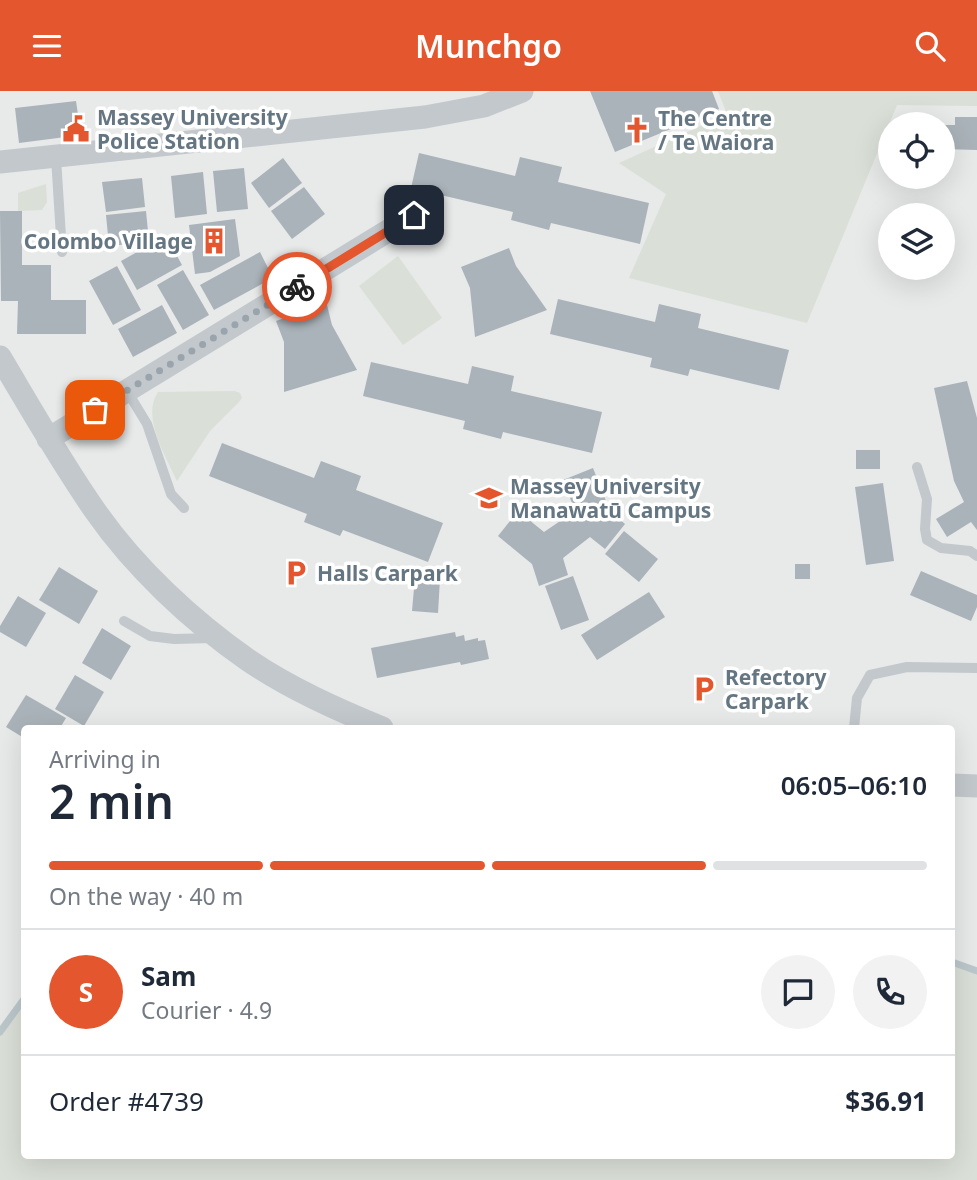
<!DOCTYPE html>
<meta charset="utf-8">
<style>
body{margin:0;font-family:"Noto Sans",sans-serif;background:#f2f2f3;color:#1f2937;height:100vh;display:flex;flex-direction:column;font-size:26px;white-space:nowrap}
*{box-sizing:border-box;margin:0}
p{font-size:23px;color:#747a83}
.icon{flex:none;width:38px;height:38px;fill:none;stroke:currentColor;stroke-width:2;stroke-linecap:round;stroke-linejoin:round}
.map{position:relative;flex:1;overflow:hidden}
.side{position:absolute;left:21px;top:634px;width:934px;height:434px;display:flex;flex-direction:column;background:#fff;border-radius:7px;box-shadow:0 7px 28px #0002}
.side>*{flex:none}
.buttons{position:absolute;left:878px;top:21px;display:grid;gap:14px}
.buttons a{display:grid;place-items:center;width:77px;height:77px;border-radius:50%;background:#fff;box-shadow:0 7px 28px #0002;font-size:35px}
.pin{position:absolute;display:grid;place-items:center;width:60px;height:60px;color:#fff;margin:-30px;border-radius:14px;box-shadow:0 4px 10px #0006}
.courier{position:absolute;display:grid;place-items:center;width:70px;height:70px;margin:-35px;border:5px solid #e4572e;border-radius:50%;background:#fff;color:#222;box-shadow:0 2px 9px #0007}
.overview em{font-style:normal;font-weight:600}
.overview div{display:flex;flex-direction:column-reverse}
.overview{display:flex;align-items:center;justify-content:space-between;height:119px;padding:0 28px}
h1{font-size:46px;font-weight:600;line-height:52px}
.bar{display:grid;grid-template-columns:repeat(4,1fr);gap:10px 7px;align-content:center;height:84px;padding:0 28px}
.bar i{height:9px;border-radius:5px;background:#e0e1e3}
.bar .selected{background:#e4572e}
.bar p{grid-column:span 4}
.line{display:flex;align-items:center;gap:18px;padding:0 28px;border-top:2px solid #e0e1e3}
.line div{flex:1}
.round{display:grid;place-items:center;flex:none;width:74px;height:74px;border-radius:37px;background:#f2f2f3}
header{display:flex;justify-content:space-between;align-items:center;height:91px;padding:0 28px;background:#e4572e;color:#fff;font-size:32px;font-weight:600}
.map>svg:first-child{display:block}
.built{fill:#e8e9e9;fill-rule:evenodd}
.green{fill:#dadfd7}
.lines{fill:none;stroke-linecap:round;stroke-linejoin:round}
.stream{stroke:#bbc7cb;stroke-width:7}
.building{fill:#aab3b9}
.service{stroke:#c3c8cc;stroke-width:10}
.minor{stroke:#c3c8cc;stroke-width:23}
.done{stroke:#99a4ac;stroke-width:7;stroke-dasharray:0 12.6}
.route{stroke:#e4572e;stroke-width:9}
.labels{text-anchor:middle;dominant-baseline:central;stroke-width:7;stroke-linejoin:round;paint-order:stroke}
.poi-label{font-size:21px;font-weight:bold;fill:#657683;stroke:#fff;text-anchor:start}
</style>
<header><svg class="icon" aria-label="menu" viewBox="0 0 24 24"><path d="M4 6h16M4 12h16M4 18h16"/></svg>Munchgo<svg class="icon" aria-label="search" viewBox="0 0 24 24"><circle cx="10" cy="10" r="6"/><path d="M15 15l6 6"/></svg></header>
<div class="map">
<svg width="977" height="1089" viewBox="0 0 977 1089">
<rect width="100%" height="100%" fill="#fafaf8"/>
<path class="built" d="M0,0H977V880L952,871V637H24V908L0,941ZM891,33H943V86H891ZM891,124H943V177H891Z"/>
<path class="green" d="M718,0H977V15L897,14L807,232L629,187L666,103L619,72L727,23Z
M46,93L47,111L42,119L18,120V102Z
M398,165L442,227L403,254L359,195Z
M235,300L240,302L242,307L239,311L210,340L177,390C166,365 141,326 158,301Z
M952,871L977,880V1089H0V937L3,938L24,908V1064H952Z"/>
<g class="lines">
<path class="stream" d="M952,871L977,880
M0,941L24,908"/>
</g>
<path class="building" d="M590,0H712L719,18L615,61Z
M76,10L81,44L19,52L15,17Z
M955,26H977V59L943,58V34H955Z
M419,62L515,85L520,66L562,76L558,91L649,112L640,153L551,132L549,139L511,129L513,121L411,97Z
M283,67L302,92L269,117L251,92Z
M244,77L248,118L217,121L213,80Z
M203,81L207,123L175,127L171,85Z
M142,87L145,116L106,121L102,91Z
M304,96L325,123L292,148L271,120Z
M0,120H22V174H51V209H86V243H17L18,210H1Z
M146,120L149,151L109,155L106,124Z
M235,128L240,165L210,181L195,183L189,134Z
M166,145L182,174L137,199L121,170Z
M509,157L516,175L547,219L475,246L470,197L461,176Z
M260,161L273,187L214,219L200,194Z
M117,175L141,219L113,234L89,190Z
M183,179L209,224L183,239L157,194Z
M558,208L655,231L659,213L701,223L698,237L789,259L779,299L690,278L688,285L650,276L652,267L550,243Z
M162,214L177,242L133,266L118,238Z
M327,214L332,234L357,279L284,301V251L276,230L290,225L289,219L304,215L306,220Z
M371,271L468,293L472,275L514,285L511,300L602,321L592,362L503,341L501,348L463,338L465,330L363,305Z
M967,290L977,327V439L971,431L947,446L936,428L964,411L954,390L934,297Z
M222,352L314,387L321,370L361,385L356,399L443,432L428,471L343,439L340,445L304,431L307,423L209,385Z
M856,359H880V378H856Z
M593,377L610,420L625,433L605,458L590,446L563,467L568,484L539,495L532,473L498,445L518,420L544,441L575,420L563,389Z
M883,392L894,470L866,474L855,396Z
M624,440L658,468L639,491L605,463Z
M795,473H810V488H795Z
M59,476L98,500L79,533L39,509Z
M921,480L977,504V516L971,530L910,504Z
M573,485L589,529L561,539L545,495Z
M415,486L440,488L438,522L412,520Z
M649,501L665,526L597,569L581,544Z
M18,505L46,522L26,556L0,541V535Z
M102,537L131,555L111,589L82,572Z
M455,541L456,546L464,544L465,550L478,547V550L485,549L489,568L461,574L460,571L377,587L371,557Z
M75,584L104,601L84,635L55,618Z
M26,604L66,627L60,637H24V647L6,636Z"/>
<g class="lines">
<path class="service" d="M56,67L62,161
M127,300L147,333L171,403L184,417
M917,376L927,408L925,438L927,449L941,457L970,460L977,465
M124,530L150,545L174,548L214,547
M854,637L857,607L870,584L907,576L977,577"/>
<path class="minor" d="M0,71L425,26L484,15L522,0
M0,266C31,318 61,371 96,421C135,477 192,530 248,569C289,597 336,618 382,637
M48,348L414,124
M952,694L977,695"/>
</g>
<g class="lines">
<path class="done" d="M95,319L297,196"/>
<path class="route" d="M297,196L414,124"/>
</g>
<defs>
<g id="civic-bare" transform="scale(2.1)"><path d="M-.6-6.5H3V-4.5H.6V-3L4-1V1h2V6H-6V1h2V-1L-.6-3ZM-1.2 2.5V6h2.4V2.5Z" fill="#e4572e" stroke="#fff" stroke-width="2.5" paint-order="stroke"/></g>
<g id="church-bare" transform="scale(2.1)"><path d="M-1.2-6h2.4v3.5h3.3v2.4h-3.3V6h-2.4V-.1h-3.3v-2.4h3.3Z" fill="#e4572e" stroke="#fff" stroke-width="2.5" paint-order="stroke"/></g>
<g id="building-bare" transform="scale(2.1)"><path d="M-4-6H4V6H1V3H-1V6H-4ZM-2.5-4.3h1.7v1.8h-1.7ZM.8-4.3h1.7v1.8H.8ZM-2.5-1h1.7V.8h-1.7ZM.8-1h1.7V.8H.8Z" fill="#e4572e" stroke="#fff" stroke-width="2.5" paint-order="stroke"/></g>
<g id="university-bare" transform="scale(2.1)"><path d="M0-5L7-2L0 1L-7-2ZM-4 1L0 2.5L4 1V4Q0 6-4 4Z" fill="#e4572e" stroke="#fff" stroke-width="2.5" paint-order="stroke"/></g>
<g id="parking-bare" transform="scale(2.1)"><path d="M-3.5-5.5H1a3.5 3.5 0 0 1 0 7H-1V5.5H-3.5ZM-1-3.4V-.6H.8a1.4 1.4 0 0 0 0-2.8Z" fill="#e4572e" stroke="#fff" stroke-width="2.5" paint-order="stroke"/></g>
</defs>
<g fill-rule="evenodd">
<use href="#civic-bare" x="76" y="38"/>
<use href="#church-bare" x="637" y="39"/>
<use href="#building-bare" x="214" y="150"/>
<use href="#university-bare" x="489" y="407"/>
<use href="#parking-bare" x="296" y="482"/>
<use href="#parking-bare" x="704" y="598"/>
</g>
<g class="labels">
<g class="poi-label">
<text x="97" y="26">Massey University<tspan x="97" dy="24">Police Station</tspan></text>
<text x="658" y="27">The Centre<tspan x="658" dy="24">/ Te Waiora</tspan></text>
<text x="193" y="150" text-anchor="end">Colombo Village</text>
<text x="510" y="395">Massey University<tspan x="510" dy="24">Manawatū Campus</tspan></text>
<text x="317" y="482">Halls Carpark</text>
<text x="725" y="586">Refectory<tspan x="725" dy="24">Carpark</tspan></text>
</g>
</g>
</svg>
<div class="buttons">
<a><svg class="icon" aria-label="locate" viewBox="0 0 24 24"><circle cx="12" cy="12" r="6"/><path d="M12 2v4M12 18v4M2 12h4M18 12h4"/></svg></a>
<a><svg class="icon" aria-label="layers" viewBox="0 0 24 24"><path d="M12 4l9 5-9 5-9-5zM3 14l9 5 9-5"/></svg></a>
</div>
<div class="pin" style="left:95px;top:319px;background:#ea580c"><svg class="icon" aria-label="bag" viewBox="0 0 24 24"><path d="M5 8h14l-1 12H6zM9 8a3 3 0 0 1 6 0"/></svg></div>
<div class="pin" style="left:414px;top:124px;background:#1f2937"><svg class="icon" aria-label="home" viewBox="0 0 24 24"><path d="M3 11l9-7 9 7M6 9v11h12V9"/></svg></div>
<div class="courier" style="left:297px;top:196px"><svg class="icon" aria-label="bike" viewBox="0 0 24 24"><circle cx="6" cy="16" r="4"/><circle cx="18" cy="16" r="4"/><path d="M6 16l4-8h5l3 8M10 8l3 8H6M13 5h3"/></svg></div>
<section class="side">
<div class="overview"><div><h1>2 min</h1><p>Arriving in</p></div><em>06:05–06:10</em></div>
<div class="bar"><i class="selected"></i><i class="selected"></i><i class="selected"></i><i></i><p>On the way · 40 m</p></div>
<div class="line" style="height:126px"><b class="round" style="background:#e4572e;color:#fff">S</b><div><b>Sam</b><p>Courier · 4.9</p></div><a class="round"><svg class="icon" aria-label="chat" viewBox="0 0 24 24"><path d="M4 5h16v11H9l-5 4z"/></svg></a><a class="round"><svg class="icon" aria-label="phone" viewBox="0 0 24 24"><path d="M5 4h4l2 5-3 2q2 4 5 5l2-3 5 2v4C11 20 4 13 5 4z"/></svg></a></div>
<div class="line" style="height:91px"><div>Order #4739</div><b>$36.91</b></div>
</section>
</div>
